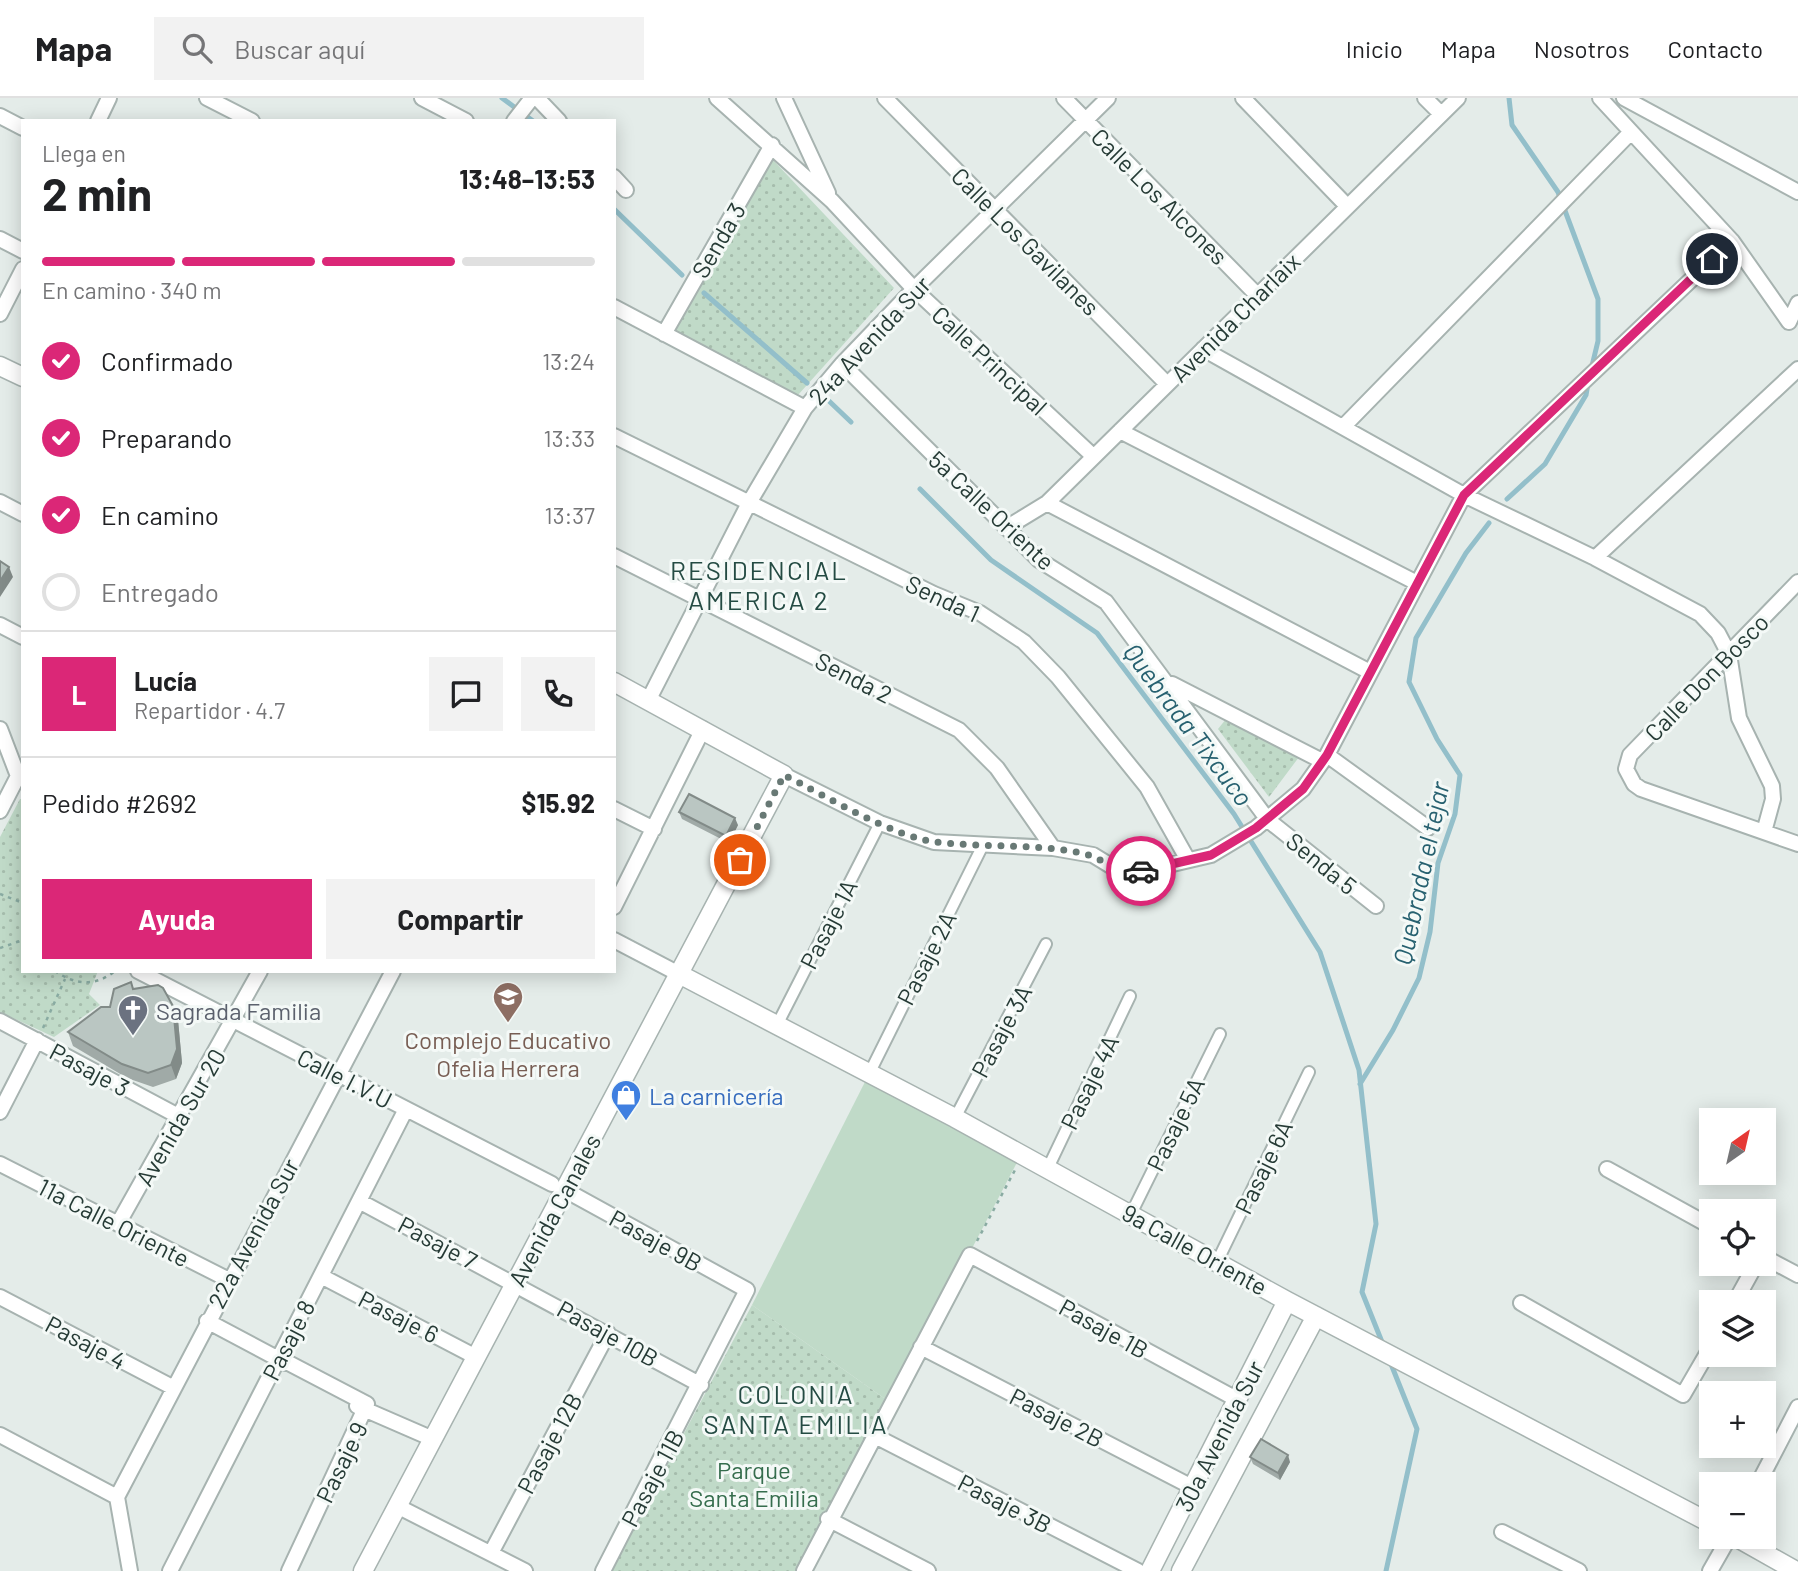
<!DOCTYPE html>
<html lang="es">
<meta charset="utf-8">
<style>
body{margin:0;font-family:Barlow,sans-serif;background:#f2f2f2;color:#202124;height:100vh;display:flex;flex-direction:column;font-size:26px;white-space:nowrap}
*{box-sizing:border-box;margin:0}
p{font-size:23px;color:#757577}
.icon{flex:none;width:38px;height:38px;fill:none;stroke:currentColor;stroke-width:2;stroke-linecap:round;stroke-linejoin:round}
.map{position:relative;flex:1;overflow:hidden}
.side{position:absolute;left:21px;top:21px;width:595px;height:854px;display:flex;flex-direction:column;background:#fff;border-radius:0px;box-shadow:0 4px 18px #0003}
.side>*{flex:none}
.needle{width:46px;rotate:34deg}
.fabs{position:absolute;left:1699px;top:1010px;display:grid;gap:14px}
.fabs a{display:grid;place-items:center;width:77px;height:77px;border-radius:0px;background:#fff;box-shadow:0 4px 18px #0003;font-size:35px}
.pin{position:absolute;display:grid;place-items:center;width:60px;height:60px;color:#fff;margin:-30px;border:4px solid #fff;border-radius:50%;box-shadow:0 2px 7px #0007}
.courier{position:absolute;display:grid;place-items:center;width:70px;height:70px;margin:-35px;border:5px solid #db2777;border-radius:50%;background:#fff;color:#222;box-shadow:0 2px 9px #0007}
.head em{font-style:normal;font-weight:700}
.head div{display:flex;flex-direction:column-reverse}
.head{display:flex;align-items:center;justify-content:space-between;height:119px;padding:0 21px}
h1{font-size:46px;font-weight:700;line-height:52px}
.bar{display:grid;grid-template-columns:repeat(4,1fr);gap:10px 7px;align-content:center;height:84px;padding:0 21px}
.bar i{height:9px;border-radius:5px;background:#e0e0e0}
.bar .active{background:#db2777}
.bar p{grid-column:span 4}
.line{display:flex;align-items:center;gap:18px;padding:0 21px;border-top:2px solid #e0e0e0}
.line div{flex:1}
.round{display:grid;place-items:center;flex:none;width:74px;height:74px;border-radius:0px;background:#f2f2f2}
ol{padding:0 21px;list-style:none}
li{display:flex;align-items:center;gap:21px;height:77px}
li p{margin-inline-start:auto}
li .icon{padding:7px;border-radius:50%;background:#db2777;color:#fff;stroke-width:4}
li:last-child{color:#757577}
li i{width:38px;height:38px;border:4px solid #e0e0e0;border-radius:50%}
.primary-button{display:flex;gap:14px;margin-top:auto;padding:14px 21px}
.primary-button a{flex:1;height:80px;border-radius:0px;background:#db2777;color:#fff;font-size:28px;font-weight:700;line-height:80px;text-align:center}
.primary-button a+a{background:#f2f2f2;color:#202124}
header{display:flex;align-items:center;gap:42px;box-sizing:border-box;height:98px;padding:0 35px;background:#fff;border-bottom:2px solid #e0e0e0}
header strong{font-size:33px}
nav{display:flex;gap:38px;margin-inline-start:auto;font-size:24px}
.search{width:490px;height:63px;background:#f2f2f2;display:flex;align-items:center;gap:18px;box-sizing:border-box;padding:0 24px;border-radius:0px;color:#757577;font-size:26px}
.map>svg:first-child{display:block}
.grass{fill:#c0dac8}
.park{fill:url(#park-dots)}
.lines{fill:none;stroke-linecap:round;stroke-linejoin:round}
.stream{stroke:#93bfca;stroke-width:5}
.pedestrian-casing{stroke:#a7b3b0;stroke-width:14}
.minor-casing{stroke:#a7b3b0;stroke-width:18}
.tertiary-casing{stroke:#a7b3b0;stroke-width:21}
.path{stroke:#89aba2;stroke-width:2.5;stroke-dasharray:3.5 5;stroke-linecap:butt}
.pedestrian{stroke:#fff;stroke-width:10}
.minor{stroke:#fff;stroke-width:14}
.tertiary{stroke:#fff;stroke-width:18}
.wall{fill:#a0aaa7}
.shaded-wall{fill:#828b88}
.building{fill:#bac6c2;stroke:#828b88;stroke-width:2}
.done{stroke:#687975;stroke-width:7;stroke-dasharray:0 12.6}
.route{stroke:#db2777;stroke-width:9}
.labels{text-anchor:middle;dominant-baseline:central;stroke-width:6;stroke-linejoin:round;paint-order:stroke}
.street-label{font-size:24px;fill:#263b36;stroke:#f4f9f7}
.worship-label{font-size:24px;fill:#5b616d;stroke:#f4f9f7;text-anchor:start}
.education-label{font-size:24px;fill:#785e54;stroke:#f4f9f7}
.shop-label{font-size:24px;fill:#366cbe;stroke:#f4f9f7;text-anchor:start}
.park-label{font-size:24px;fill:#356d4d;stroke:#f4f9f7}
.neighbourhood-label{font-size:26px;letter-spacing:2px;fill:#244b43;stroke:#f4f9f7}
.water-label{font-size:26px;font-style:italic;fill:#276170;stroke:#f4f9f7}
</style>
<header>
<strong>Mapa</strong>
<div class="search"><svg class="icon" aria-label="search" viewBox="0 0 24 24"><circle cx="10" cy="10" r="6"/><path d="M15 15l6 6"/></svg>Buscar aquí</div>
<nav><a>Inicio</a><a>Mapa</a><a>Nosotros</a><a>Contacto</a></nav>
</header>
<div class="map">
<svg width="1798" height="1473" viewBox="0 0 1798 1473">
<defs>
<pattern id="park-dots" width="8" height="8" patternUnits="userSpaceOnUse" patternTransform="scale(1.75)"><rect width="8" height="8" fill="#c0dac8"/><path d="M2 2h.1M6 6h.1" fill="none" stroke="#a5bcac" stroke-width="1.8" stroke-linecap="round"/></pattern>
</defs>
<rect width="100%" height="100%" fill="#e4ece9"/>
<path class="grass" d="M870,974L1023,1053L891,1305L752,1207Z"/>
<path class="park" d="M773,62L894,190L798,297L675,233Z
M1226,621L1302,655L1269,699L1218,631Z
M20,701H23V873H98L89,896L100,907L54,939L0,914V739Z
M752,1207L891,1305L805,1473H611Z"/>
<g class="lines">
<path class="stream" d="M502,0L533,23
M1509,0L1512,27L1558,94L1598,201V243L1591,272
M614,111L682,177
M704,195L807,285
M829,303L851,324
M920,391L991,462L1097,535L1234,716L1320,854L1359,972L1376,1126L1362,1194L1384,1249
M1507,401L1545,366L1586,297L1588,285
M1360,986L1393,932L1419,880L1430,834L1438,765L1455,716L1460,677L1437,641L1409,584L1416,540L1466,455L1489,425
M1386,1473L1417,1331L1389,1261"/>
<g class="pedestrian-casing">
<path id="pedestrian" d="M777,927L880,725
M870,974L983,747
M955,1020L1046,846
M1048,1070L1130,898
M1131,1116L1220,936
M1217,1164L1309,974"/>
</g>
<g class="minor-casing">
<path id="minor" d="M207,0L252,23
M422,0L466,23
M537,0L559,23
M717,0L832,103L914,191L1093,358
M784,0L828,95
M885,0L1167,286
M1064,0L1257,197
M1243,0L1347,108
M1425,0L1440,15
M1600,0L1732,143L1789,224L1798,205
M1624,0L1798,94
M0,18L23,30
M98,23L109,0
M514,23L532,0
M614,79L626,92
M0,141L23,153
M614,209L805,310
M0,216L23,171
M664,236L772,47
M1203,251L1464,397L1595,460L1700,516L1718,535L1729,556L1739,620L1772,688L1773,701L1764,734
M842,266L1039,462L1106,504L1268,722L1376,808
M1343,329L1631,34
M1120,333L1417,485
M614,338L934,496L980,515L1024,544L1058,579L1147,689L1188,762
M0,404L23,416
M1047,405L1370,574
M1006,430L1047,405L1458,0
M614,458L959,632L997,670L1053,750
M1595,460L1798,271
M1798,484L1630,657L1626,671L1634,686L1641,691L1798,746
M0,527L23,539
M1172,586L1322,663
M649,601L749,405L805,310L842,266L914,191L1108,0
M0,631L18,678
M1327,657L1428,730
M784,677L880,725L934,744L1053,750L1093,757L1111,768L1134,775L1211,757L1256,730L1303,691L1327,657L1464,397L1732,143
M614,711L654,731
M0,713L18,678
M614,809L703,631
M614,842L679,876
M138,873L552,1086
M0,923L180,1019
M0,1014L37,942
M0,1066L229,1182
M1607,1071L1712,1129
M565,1092L747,1192L603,1473
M359,1103L701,1287
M118,1126L260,873
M1764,1159L1798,1177
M321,1178L476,1259
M0,1199L172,1289
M1735,1204L1756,1166
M1521,1205L1683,1297L1712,1247
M207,1223L286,1265
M921,1249L1194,1390
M279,1260L367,1306L289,1473
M357,1308L433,1341
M0,1337L117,1399
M873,1337L1138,1473
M1758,1386L1798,1309
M117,1399L393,873
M117,1399L130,1473
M397,1408L525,1473
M828,1421L928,1473
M1502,1434L1579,1473
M491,1455L608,1235
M170,1473L406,1011
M804,1473L970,1157L1238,1302
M1710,1473L1730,1438"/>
</g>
<g class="tertiary-casing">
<path id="tertiary" d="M0,268L23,279
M679,876L955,1020L1287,1203L1712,1426
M1734,1438L1796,1473
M363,1473L784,677L614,584
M1150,1473L1287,1203
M1181,1473L1316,1218"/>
</g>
<path class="path" d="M0,796L23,805
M0,850L23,842
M55,873C75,887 95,889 115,873
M43,930L65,881
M977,1143L1015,1072"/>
<use href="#pedestrian" class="pedestrian"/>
<use href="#minor" class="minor"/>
<use href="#tertiary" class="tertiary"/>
</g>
<path class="wall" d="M679,714L738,727L729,745L682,721Z
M133,891L173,908L178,922L182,965L176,981L153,989L127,980L73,948L68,934L110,909Z
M1250,1359L1290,1364L1280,1382L1253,1366Z"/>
<path class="shaded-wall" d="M9,469L13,479L0,499V483Z
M735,720L738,727L729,745L726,738Z
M173,908L178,922L182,965L176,981L171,967Z
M1288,1357L1290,1364L1280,1382L1278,1375Z"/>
<path class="building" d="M0,463L9,469L0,483Z
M689,696L735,720L726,738L679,714Z
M131,884L133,891L158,887L163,890L173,908L177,951L171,967L148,975L122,966L68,934L101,909H110L114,891Z
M1261,1341L1288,1357L1278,1375L1250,1359Z"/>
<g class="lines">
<path class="done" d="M740,762L784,677C824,697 893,739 936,744C985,750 1033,745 1081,755C1103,759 1119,778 1141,773"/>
<path class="route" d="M1141,773L1211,757L1256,730L1303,691L1327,657L1464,397L1712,161"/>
</g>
<defs>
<g id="school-pin" transform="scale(1.575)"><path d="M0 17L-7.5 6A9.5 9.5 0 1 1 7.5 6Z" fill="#8d6e63" stroke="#f4f9f7"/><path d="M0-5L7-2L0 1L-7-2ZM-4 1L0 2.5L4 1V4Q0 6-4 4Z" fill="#fff"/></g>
<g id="church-pin" transform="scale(1.575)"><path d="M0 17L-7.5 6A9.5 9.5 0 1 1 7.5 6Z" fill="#6b7280" stroke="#f4f9f7"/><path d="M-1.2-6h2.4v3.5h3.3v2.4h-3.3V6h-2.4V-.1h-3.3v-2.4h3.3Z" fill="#fff"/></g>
<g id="shop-pin" transform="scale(1.575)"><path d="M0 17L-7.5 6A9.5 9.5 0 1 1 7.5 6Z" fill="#3f7fe0" stroke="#f4f9f7"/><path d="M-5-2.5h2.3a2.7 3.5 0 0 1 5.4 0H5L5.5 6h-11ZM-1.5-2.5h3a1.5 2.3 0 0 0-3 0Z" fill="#fff"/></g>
</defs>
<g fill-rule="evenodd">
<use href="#school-pin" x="508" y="899"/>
<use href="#church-pin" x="133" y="912"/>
<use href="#shop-pin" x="626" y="997"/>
</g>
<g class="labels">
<g class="street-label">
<text transform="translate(1160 98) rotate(45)">Calle Los Alcones</text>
<text transform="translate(718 142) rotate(-60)">Senda 3</text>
<text transform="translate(1026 143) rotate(45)">Calle Los Gavilanes</text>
<text transform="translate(1235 219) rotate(-45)">Avenida Charlaix</text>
<text transform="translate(869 242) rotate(-47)">24a Avenida Sur</text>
<text transform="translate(990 262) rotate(43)">Calle Principal</text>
<text transform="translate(992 412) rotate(43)">5a Calle Oriente</text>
<text transform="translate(943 500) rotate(25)">Senda 1</text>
<text transform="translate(854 579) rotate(27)">Senda 2</text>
<text transform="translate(1706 579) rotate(-46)">Calle Don Bosco</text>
<text transform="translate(1322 765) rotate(39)">Senda 5</text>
<text transform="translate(828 826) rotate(-63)">Pasaje 1A</text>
<text transform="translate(926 860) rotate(-63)">Pasaje 2A</text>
<text transform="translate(1001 933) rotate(-62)">Pasaje 3A</text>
<text transform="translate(90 971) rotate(28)">Pasaje 3</text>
<text transform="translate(345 980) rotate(27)">Calle I.V.U</text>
<text transform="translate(1089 984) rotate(-64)">Pasaje 4A</text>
<text transform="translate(180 1019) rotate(-60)">Avenida Sur 20</text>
<text transform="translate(1175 1026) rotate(-64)">Pasaje 5A</text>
<text transform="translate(1263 1069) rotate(-64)">Pasaje 6A</text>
<text transform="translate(554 1112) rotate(-62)">Avenida Canales</text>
<text transform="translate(114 1124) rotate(27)">11a Calle Oriente</text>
<text transform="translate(253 1135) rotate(-62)">22a Avenida Sur</text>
<text transform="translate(656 1142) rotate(29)">Pasaje 9B</text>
<text transform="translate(438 1144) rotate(28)">Pasaje 7</text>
<text transform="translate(1195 1151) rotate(29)">9a Calle Oriente</text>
<text transform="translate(399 1218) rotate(27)">Pasaje 6</text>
<text transform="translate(1104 1230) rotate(29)">Pasaje 1B</text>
<text transform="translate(608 1235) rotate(29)">Pasaje 10B</text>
<text transform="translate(288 1242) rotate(-63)">Pasaje 8</text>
<text transform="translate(86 1244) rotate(28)">Pasaje 4</text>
<text transform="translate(1057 1319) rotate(27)">Pasaje 2B</text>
<text transform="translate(1219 1338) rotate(-63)">30a Avenida Sur</text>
<text transform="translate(549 1345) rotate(-62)">Pasaje 12B</text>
<text transform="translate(341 1364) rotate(-64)">Pasaje 9</text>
<text transform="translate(652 1380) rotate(-62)">Pasaje 11B</text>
<text transform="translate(1005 1405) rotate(27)">Pasaje 3B</text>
</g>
<g class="worship-label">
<text x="156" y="912">Sagrada Familia</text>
</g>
<g class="education-label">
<text x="508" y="941">Complejo Educativo<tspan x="508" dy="28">Ofelia Herrera</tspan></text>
</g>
<g class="shop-label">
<text x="649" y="997">La carnicería</text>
</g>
<g class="park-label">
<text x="754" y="1371">Parque<tspan x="754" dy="28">Santa Emilia</tspan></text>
</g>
<g class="neighbourhood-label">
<text x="759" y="471">RESIDENCIAL<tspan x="759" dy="30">AMERICA 2</tspan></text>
<text x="796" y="1295">COLONIA<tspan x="796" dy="30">SANTA EMILIA</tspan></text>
</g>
<g class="water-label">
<text transform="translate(1189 626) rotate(53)">Quebrada Tixcuco</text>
<text transform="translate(1420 775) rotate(-78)">Quebrada el tejar</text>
</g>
</g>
</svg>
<div class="fabs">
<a><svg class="needle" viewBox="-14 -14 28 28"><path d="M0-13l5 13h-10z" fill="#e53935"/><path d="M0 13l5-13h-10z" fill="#757577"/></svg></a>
<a><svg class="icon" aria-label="locate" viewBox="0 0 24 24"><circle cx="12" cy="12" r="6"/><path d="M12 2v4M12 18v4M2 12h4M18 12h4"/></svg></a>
<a><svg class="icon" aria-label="layers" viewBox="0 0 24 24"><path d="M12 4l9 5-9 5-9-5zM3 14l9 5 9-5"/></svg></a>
<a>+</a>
<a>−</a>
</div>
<div class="pin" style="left:740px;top:762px;background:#ea580c"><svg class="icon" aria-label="bag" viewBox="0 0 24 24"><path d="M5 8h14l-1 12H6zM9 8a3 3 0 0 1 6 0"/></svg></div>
<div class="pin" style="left:1712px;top:161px;background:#1f2937"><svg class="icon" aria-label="home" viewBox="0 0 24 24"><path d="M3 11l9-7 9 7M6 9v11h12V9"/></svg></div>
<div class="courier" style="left:1141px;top:773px"><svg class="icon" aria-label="car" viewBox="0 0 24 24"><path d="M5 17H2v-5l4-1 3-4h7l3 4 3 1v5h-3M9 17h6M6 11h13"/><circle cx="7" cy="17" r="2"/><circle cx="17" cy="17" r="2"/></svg></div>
<section class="side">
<div class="head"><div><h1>2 min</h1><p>Llega en</p></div><em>13:48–13:53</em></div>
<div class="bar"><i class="active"></i><i class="active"></i><i class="active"></i><i></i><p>En camino · 340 m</p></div>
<ol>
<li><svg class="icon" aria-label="check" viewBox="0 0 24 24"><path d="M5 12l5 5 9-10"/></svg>Confirmado<p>13:24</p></li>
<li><svg class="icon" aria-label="check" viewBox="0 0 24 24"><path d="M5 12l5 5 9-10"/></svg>Preparando<p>13:33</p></li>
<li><svg class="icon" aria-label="check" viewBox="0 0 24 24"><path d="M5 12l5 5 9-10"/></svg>En camino<p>13:37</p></li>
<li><i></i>Entregado</li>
</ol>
<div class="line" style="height:126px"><b class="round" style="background:#db2777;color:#fff">L</b><div><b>Lucía</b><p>Repartidor · 4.7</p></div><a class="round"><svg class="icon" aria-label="chat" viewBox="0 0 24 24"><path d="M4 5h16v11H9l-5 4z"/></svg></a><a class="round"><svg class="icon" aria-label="phone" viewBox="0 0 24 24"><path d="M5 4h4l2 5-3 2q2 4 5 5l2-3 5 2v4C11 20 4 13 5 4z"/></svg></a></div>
<div class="line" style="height:91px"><div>Pedido #2692</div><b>$15.92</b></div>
<div class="primary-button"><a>Ayuda</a><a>Compartir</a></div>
</section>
</div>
